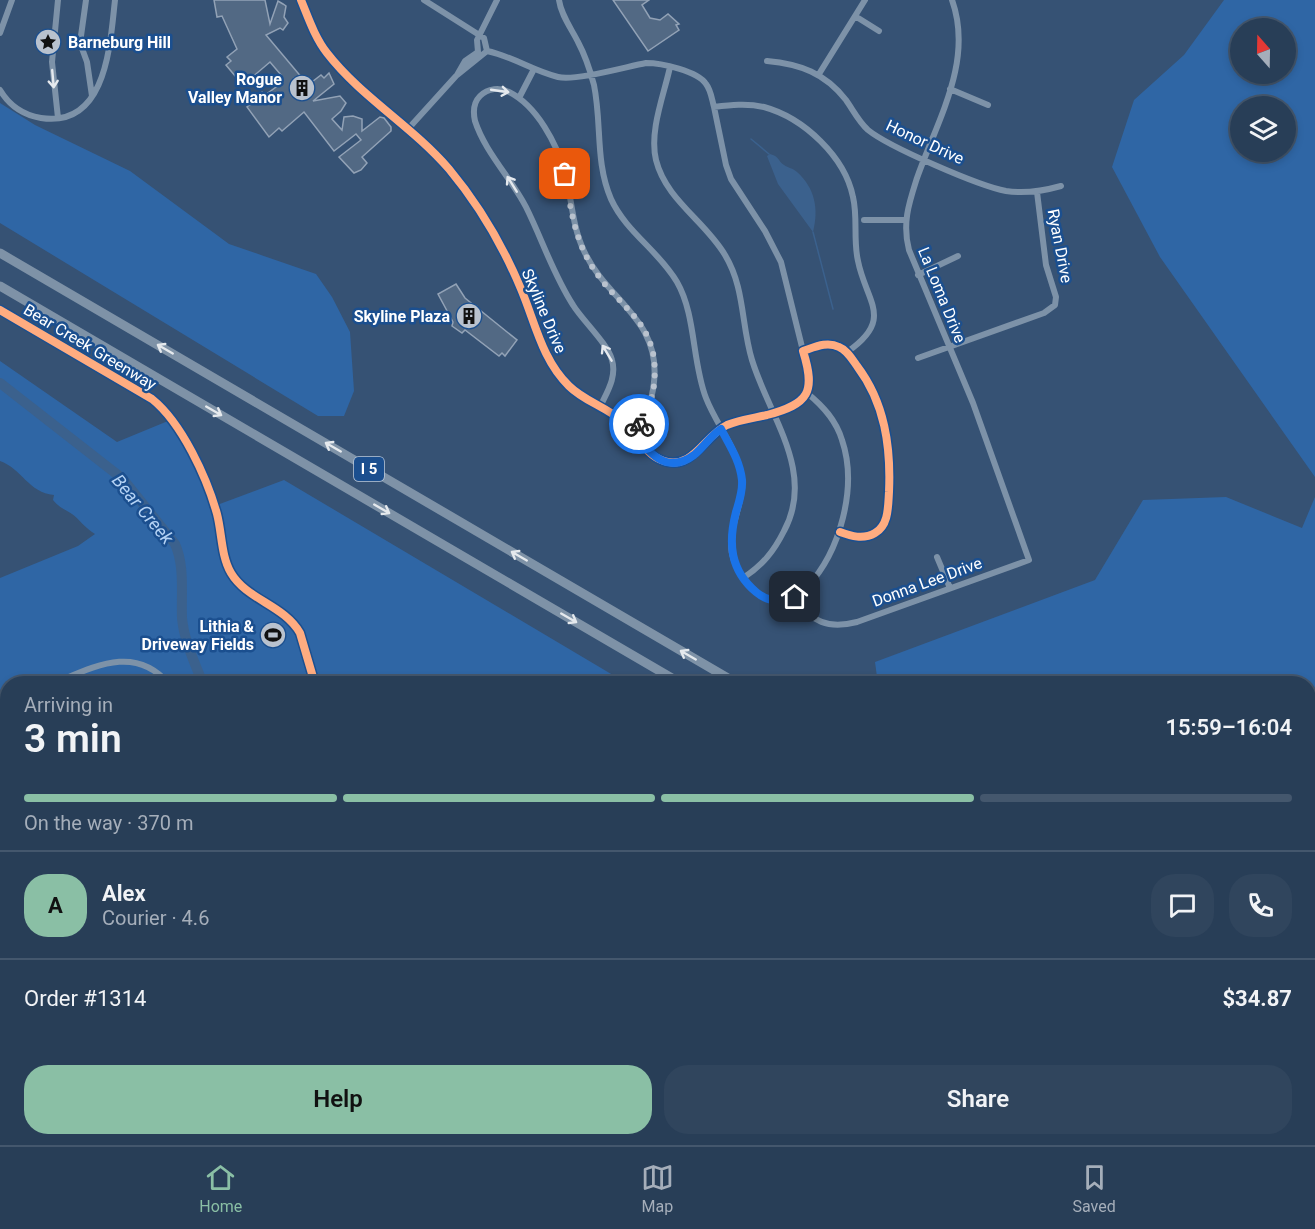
<!DOCTYPE html>
<meta charset="utf-8">
<style>
body{margin:0;font-family:Roboto,sans-serif;background:#30455d;color:#f1f3f6;height:100vh;display:flex;flex-direction:column;font-size:22px;white-space:nowrap}
*{box-sizing:border-box;margin:0}
p{font-size:20px;color:#a5aeba}
.icon{flex:none;width:33px;height:33px;fill:none;stroke:currentColor;stroke-width:2;stroke-linecap:round;stroke-linejoin:round}
.map{position:relative;flex:1;overflow:hidden}
.details{position:absolute;left:0px;top:676px;width:1316px;height:470px;display:flex;flex-direction:column;background:#283e57;border-radius:24px 24px 0 0;box-shadow:0 3px 9px #0003,0 0 0 2px #44576d}
.details>*{flex:none}
.needle{width:39px;rotate:340deg}
.tools{position:absolute;left:1230px;top:18px;display:grid;gap:12px}
.tools a{display:grid;place-items:center;width:66px;height:66px;border-radius:50%;background:#283e57;box-shadow:0 3px 9px #0003,0 0 0 2px #44576d;font-size:30px}
.pin{position:absolute;display:grid;place-items:center;width:51px;height:51px;color:#fff;margin:-26px;border-radius:12px;box-shadow:0 3px 9px #0006}
.courier{position:absolute;display:grid;place-items:center;width:60px;height:60px;margin:-30px;border:4px solid #1a73e8;border-radius:50%;background:#fff;color:#222;box-shadow:0 2px 8px #0007}
.summary em{font-style:normal;font-weight:600}
.summary div{display:flex;flex-direction:column-reverse}
.summary{display:flex;align-items:center;justify-content:space-between;height:102px;padding:0 24px}
h1{font-size:39px;font-weight:600;line-height:45px}
.bar{display:grid;grid-template-columns:repeat(4,1fr);gap:9px 6px;align-content:center;height:72px;padding:0 24px}
.bar i{height:8px;border-radius:4px;background:#44576d}
.bar .selected{background:#8abfa5}
.bar p{grid-column:span 4}
.line{display:flex;align-items:center;gap:15px;padding:0 24px;border-top:2px solid #44576d}
.line div{flex:1}
.round{display:grid;place-items:center;flex:none;width:63px;height:63px;border-radius:24px;background:#30455d}
.button{display:flex;gap:12px;margin-top:auto;padding:12px 24px}
.button a{flex:1;height:69px;border-radius:24px;background:#8abfa5;color:#111;font-size:24px;font-weight:600;line-height:69px;text-align:center}
.button a+a{background:#30455d;color:#f1f3f6}
.tabs{display:flex;justify-content:space-around;align-items:center;height:84px;border-top:2px solid #44576d;background:#283e57;font-size:16px;color:#a5aeba}
.tabs a{display:grid;justify-items:center;gap:3px}
.tabs .selected{color:#8abfa5}
.map>svg:first-child{display:block}
.green{fill:#2f66a5;fill-rule:evenodd}
.water{fill:#3b618d}
.lines{fill:none;stroke-linecap:round;stroke-linejoin:round}
.stream{stroke:#3b618d;stroke-width:1.5}
.river{stroke:#3b618d;stroke-width:10}
.building{fill:#526984;stroke:#92a2b6;stroke-width:1.5}
.minor{stroke:#7d92a8;stroke-width:6}
.major{stroke:#7d8ea7;stroke-width:8}
.highway{stroke:#7e92a7;stroke-width:9}
.cycleway-casing{stroke:#1b4f8f;stroke-width:11}
.cycleway{stroke:#ffac80;stroke-width:8}
.oneway{stroke:#e5e9ee}
.oneway2{stroke:#e5e9ed}
.done{stroke:#b9c2ce;stroke-width:6;stroke-dasharray:0 10.8}
.route{stroke:#1a73e8;stroke-width:8}
.labels{text-anchor:middle;dominant-baseline:central;stroke-width:5;stroke-linejoin:round;paint-order:stroke}
.shield{fill:#1b4f8f;stroke:#bbcadd;stroke-width:1.5}
.shield-label{font-size:15px;font-weight:bold;fill:#fff}
.poi-label{font-size:16px;font-weight:bold;fill:#fff;stroke:#1b4f8f;text-anchor:end}
.street-label{font-size:16px;fill:#fff;stroke:#1b4f8f}
.water-label{font-size:18px;font-style:italic;fill:#b5d3f5;stroke:#1b4f8f}
</style>
<div class="map">
<svg width="1315" height="1145" viewBox="0 0 1315 1145">
<rect width="100%" height="100%" fill="#365274"/>
<path class="green" d="M1224,0H1315V477L1160,257L1112,167L1134,100L1184,55ZM1286,28V74H1240V28ZM1240,106H1286V152H1240Z
M0,103L35,125L130,171L229,244L316,274L332,297L350,332L354,391L344,416H318L0,223Z
M0,361L117,442L168,421L189,453L210,503L209,508L284,480L628,684H8L7,870L0,851V578L78,546L95,534C86,529 78,518 72,514C63,508 61,509 53,500L54,495C29,493 21,468 0,461Z
M1226,497L1302,528L1315,497V885L1308,889V684H878L875,662L1095,580L1143,500Z
M250,1139H526L508,1145H260Z
M629,1139H927L917,1145H649L647,1142L632,1145Z
M990,1139L1245,1138L1249,1145H988Z"/>
<path class="water" d="M770,154C779,156 778,161 784,165C788,168 793,168 797,172C815,188 819,209 813,232L778,184L767,156Z"/>
<g class="lines">
<path class="stream" d="M751,139L769,154
M813,232L833,309
M0,828L8,849
M105,1142L106,1145"/>
<path class="river" d="M0,383L123,479L175,544C185,566 181,594 182,618C184,641 195,663 203,684
M1048,1145L1051,1138"/>
</g>
<path class="building" d="M214,0H265L270,24L278,1L283,4L286,6L284,17L288,23L283,30L280,28L266,35L308,85L321,75L324,78L329,73L334,84L313,101L340,96L346,103L341,111L332,119L342,130L344,117L353,116L362,119V131L380,117L384,118L391,127V131L362,157L367,163L361,170L354,173L339,157L361,140L356,134L334,151L304,112L282,131L279,128L269,137L247,107L252,103L250,101L262,92L265,95L276,87L273,82L281,75L270,62L243,85L241,83L226,65L231,61L227,57L237,49L222,16L217,17Z
M613,0H649L642,5L650,18L660,20L668,14L679,24L676,25L679,30L648,51Z
M456,284L465,298L517,340L505,356L502,353L499,356L465,330L462,333L452,326L453,322L438,294Z
M194,1138H222L218,1145H190Z"/>
<g class="lines">
<path class="minor" d="M58,0L52,62L58,118
M86,0L80,43L87,62L92,96
M301,0C308,17 315,38 327,53C361,97 412,126 449,169C479,205 503,246 521,289C535,322 542,360 569,386C584,401 606,407 622,421C637,433 644,455 664,461C693,470 704,436 727,425C739,420 754,418 767,415C809,404 816,392 803,351C815,347 827,341 839,347C847,350 852,359 857,366C885,403 891,447 889,492C888,506 889,525 875,533C863,540 851,536 840,532
M559,0C561,15 571,28 578,42C585,55 590,70 594,85C602,124 595,162 611,199C626,232 659,251 677,282C696,315 692,362 706,398C716,424 736,447 741,474C747,512 715,538 742,576C748,585 756,594 766,598C781,606 795,599 807,587C840,552 858,487 842,440C836,420 823,406 807,393
M855,16L879,31
M0,33L12,0
M487,51C512,56 533,71 558,77C576,81 625,67 646,63C661,63 698,71 706,84C711,90 712,100 714,107
M767,61C800,64 825,73 846,100C853,110 859,122 868,130C889,147 979,186 1006,191C1025,194 1043,191 1061,186
M670,67C664,95 649,131 656,160C666,200 705,221 725,255C745,288 741,324 752,360C769,416 816,472 784,531C774,551 763,565 743,578
M819,74L865,0
M457,75L465,61L478,52L477,40L497,0
M950,89L988,105
M0,90C9,105 23,115 41,118C107,128 110,44 115,0
M519,98L534,69
M408,129L456,76L487,51L484,38L424,0
M864,220H905
M918,275L958,256
M803,351L781,262L765,231L731,179L726,165L714,107C730,105 747,103 764,107C804,118 845,157 853,197C858,218 853,240 858,261C866,302 895,319 847,352
M918,358L1044,313L1055,305L1056,297L1046,265L1037,192
M600,407C607,392 617,377 612,360C608,344 582,320 573,305C553,274 542,239 526,207C511,178 485,152 475,121C473,112 473,103 480,96C488,88 500,87 509,92C537,106 557,144 565,173C572,199 572,226 584,251C607,301 661,319 654,382C652,402 646,416 633,431
M937,557L950,588
M795,597C811,623 829,629 857,622L1029,560L973,403L909,250C902,223 909,203 917,178C937,121 974,61 952,0
M52,684C92,668 134,643 169,684
M0,705L8,702
M451,1145L452,1138"/>
<path class="major" d="M0,1059L8,1063
M128,1138L138,1145"/>
<path class="highway" d="M0,253L738,684
M0,286L682,684
M1308,1017L1315,1021
M1308,1049L1315,1053"/>
<g class="cycleway-casing">
<path id="cycleway" d="M301,0C308,17 315,38 327,53C361,97 412,126 449,169C479,205 503,246 521,289C535,322 542,360 569,386C584,401 606,407 622,421C637,433 644,455 664,461C693,470 704,436 727,425C739,420 754,418 767,415C809,404 816,392 803,351C815,347 827,341 839,347C847,350 852,359 857,366C885,403 891,447 889,492C888,506 889,525 875,533C863,540 851,536 840,532
M0,310L152,399C182,423 207,478 217,514C222,533 221,556 231,573C247,600 284,605 300,633L315,684"/>
</g>
<use href="#cycleway" class="cycleway"/>
</g>
<defs><path id="oneway-shaft" d="M-6 0H5M1.5-3L5.5 0L1.5 3" fill="none" stroke-width="1.6" stroke-linecap="round" stroke-linejoin="round" transform="scale(1.5)"/></defs>
<g class="oneway">
<use href="#oneway-shaft" transform="translate(53 79) rotate(85)"/>
<use href="#oneway-shaft" transform="translate(500 91) rotate(8)"/>
<use href="#oneway-shaft" transform="translate(512 184) rotate(-122)"/>
<use href="#oneway-shaft" transform="translate(607 353) rotate(-121)"/>
</g>
<g class="oneway2">
<use href="#oneway-shaft" transform="translate(165 349) rotate(-150)"/>
<use href="#oneway-shaft" transform="translate(214 411) rotate(30)"/>
<use href="#oneway-shaft" transform="translate(333 447) rotate(-150)"/>
<use href="#oneway-shaft" transform="translate(382 509) rotate(30)"/>
<use href="#oneway-shaft" transform="translate(519 556) rotate(-150)"/>
<use href="#oneway-shaft" transform="translate(569 618) rotate(30)"/>
<use href="#oneway-shaft" transform="translate(688 655) rotate(-150)"/>
</g>
<g class="lines">
<path class="done" d="M565,174C570,205 574,236 590,263C617,310 661,319 654,385C652,399 648,413 639,424"/>
<path class="route" d="M639,424L633,431C647,451 666,476 694,455C704,447 710,436 721,429C730,446 740,461 742,480C743,491 739,502 736,512C728,543 730,570 756,592C768,602 781,603 795,597"/>
</g>
<defs>
<g id="sight-disc" transform="scale(1.35)"><circle r="9.5" fill="#b9c2ce" stroke="#1b4f8f"/><path d="M0-6L1.8-2.2L6-1.7L2.9 1.2L3.7 5.4L0 3.3L-3.7 5.4L-2.9 1.2L-6-1.7L-1.8-2.2Z" fill="#111"/></g>
<g id="building-disc" transform="scale(1.35)"><circle r="9.5" fill="#b9c2ce" stroke="#1b4f8f"/><path d="M-4-6H4V6H1V3H-1V6H-4ZM-2.5-4.3h1.7v1.8h-1.7ZM.8-4.3h1.7v1.8H.8ZM-2.5-1h1.7V.8h-1.7ZM.8-1h1.7V.8H.8Z" fill="#111"/></g>
<g id="stadium-disc" transform="scale(1.35)"><circle r="9.5" fill="#b9c2ce" stroke="#1b4f8f"/><path d="M0-5a6.5 5 0 1 0 0 10a6.5 5 0 1 0 0-10ZM-3.5-1.8h7v3.6h-7Z" fill="#111"/></g>
</defs>
<g fill-rule="evenodd">
<use href="#sight-disc" x="48" y="42"/>
<use href="#building-disc" x="302" y="88"/>
<use href="#building-disc" x="469" y="316"/>
<use href="#stadium-disc" x="273" y="635"/>
</g>
<g class="labels">
<rect class="shield" x="354" y="457" width="30" height="24" rx="4.5"/>
<g class="shield-label">
<text x="369" y="469">I 5</text>
</g>
<g class="poi-label">
<text x="68" y="42" text-anchor="start">Barneburg Hill</text>
<text x="282" y="79">Rogue<tspan x="282" dy="18">Valley Manor</tspan></text>
<text x="450" y="316">Skyline Plaza</text>
<text x="254" y="626">Lithia &amp;<tspan x="254" dy="18">Driveway Fields</tspan></text>
</g>
<g class="street-label">
<text transform="translate(925 142) rotate(25)">Honor Drive</text>
<text transform="translate(1060 246) rotate(79)">Ryan Drive</text>
<text transform="translate(942 295) rotate(68)">La Loma Drive</text>
<text transform="translate(544 311) rotate(67)">Skyline Drive</text>
<text transform="translate(90 347) rotate(31)">Bear Creek Greenway</text>
<text transform="translate(927 582) rotate(-20)">Donna Lee Drive</text>
</g>
<g class="water-label">
<text transform="translate(143 509) rotate(50)">Bear Creek</text>
</g>
</g>
</svg>
<div class="tools">
<a><svg class="needle" viewBox="-14 -14 28 28"><path d="M0-13l5 13h-10z" fill="#e53935"/><path d="M0 13l5-13h-10z" fill="#a5aeba"/></svg></a>
<a><svg class="icon" aria-label="layers" viewBox="0 0 24 24"><path d="M12 4l9 5-9 5-9-5zM3 14l9 5 9-5"/></svg></a>
</div>
<div class="pin" style="left:565px;top:174px;background:#ea580c"><svg class="icon" aria-label="bag" viewBox="0 0 24 24"><path d="M5 8h14l-1 12H6zM9 8a3 3 0 0 1 6 0"/></svg></div>
<div class="pin" style="left:795px;top:597px;background:#1f2937"><svg class="icon" aria-label="home" viewBox="0 0 24 24"><path d="M3 11l9-7 9 7M6 9v11h12V9"/></svg></div>
<div class="courier" style="left:639px;top:424px"><svg class="icon" aria-label="bike" viewBox="0 0 24 24"><circle cx="6" cy="16" r="4"/><circle cx="18" cy="16" r="4"/><path d="M6 16l4-8h5l3 8M10 8l3 8H6M13 5h3"/></svg></div>
<section class="details">
<div class="summary"><div><h1>3 min</h1><p>Arriving in</p></div><em>15:59–16:04</em></div>
<div class="bar"><i class="selected"></i><i class="selected"></i><i class="selected"></i><i></i><p>On the way · 370 m</p></div>
<div class="line" style="height:108px"><b class="round" style="background:#8abfa5;color:#111">A</b><div><b>Alex</b><p>Courier · 4.6</p></div><a class="round"><svg class="icon" aria-label="chat" viewBox="0 0 24 24"><path d="M4 5h16v11H9l-5 4z"/></svg></a><a class="round"><svg class="icon" aria-label="phone" viewBox="0 0 24 24"><path d="M5 4h4l2 5-3 2q2 4 5 5l2-3 5 2v4C11 20 4 13 5 4z"/></svg></a></div>
<div class="line" style="height:78px"><div>Order #1314</div><b>$34.87</b></div>
<div class="button"><a>Help</a><a>Share</a></div>
</section>
</div>
<nav class="tabs">
<a class="selected"><svg class="icon" aria-label="home" viewBox="0 0 24 24"><path d="M3 11l9-7 9 7M6 9v11h12V9"/></svg>Home</a>
<a><svg class="icon" aria-label="map" viewBox="0 0 24 24"><path d="M3 6l6-2 6 2 6-2v14l-6 2-6-2-6 2zM9 4v14M15 6v14"/></svg>Map</a>
<a><svg class="icon" aria-label="saved" viewBox="0 0 24 24"><path d="M7 4h10v16l-5-4-5 4z"/></svg>Saved</a>
</nav>
